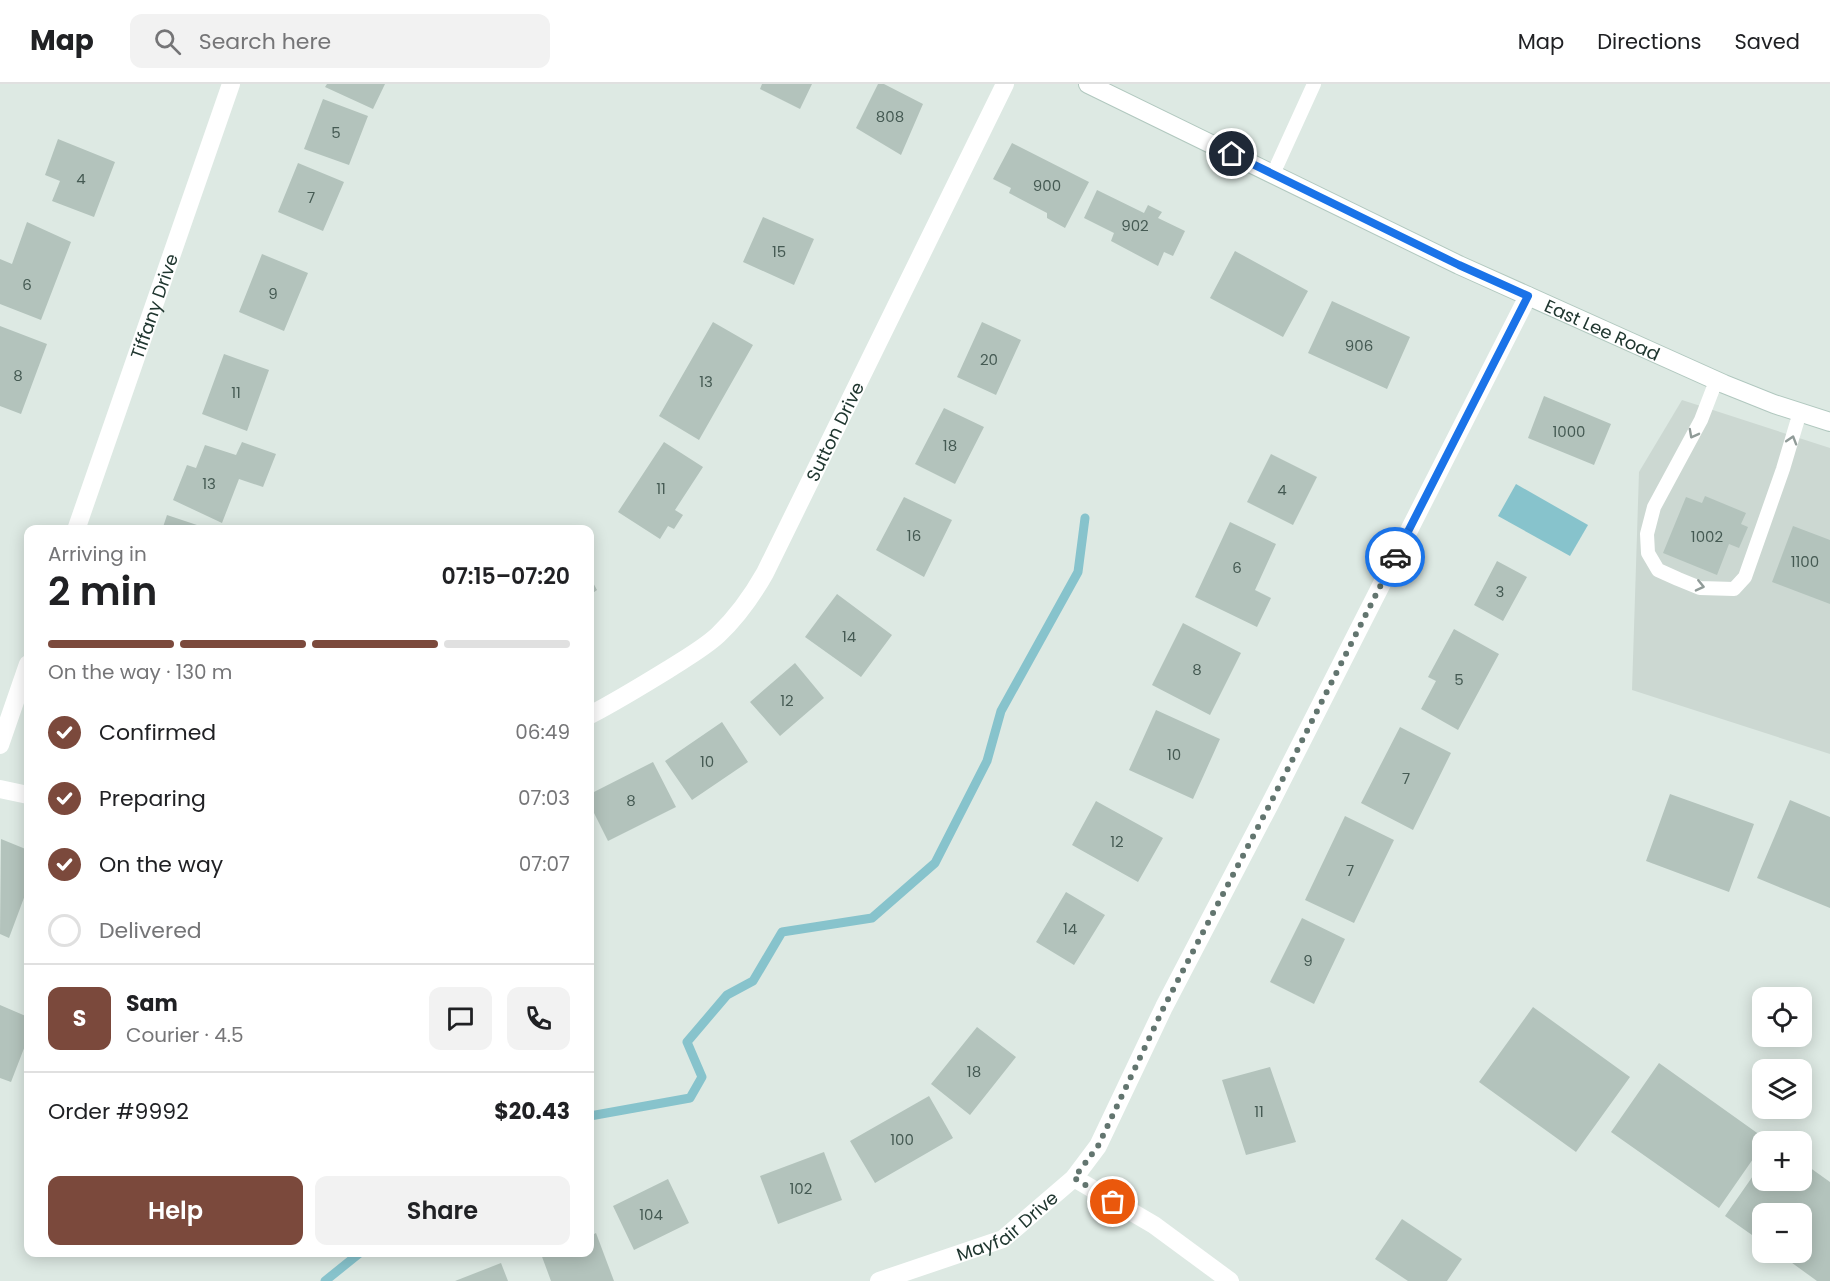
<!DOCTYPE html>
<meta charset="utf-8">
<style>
body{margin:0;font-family:Poppins,sans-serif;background:#f2f2f2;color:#202124;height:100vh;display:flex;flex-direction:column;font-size:22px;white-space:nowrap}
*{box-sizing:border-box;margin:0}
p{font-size:20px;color:#757577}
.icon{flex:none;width:33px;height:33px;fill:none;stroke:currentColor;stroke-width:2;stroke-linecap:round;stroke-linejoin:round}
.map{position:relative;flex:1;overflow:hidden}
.side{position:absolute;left:24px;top:441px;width:570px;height:732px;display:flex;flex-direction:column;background:#fff;border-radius:12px;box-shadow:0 3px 15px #0003}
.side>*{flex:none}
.fabs{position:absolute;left:1752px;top:903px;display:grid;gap:12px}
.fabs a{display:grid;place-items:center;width:60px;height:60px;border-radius:12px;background:#fff;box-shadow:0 3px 15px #0003;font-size:30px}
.pin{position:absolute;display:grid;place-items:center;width:51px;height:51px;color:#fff;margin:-26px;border:3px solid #fff;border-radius:50%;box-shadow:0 2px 6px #0007}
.courier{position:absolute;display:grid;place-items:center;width:60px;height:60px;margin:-30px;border:4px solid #1a73e8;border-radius:50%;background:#fff;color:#222;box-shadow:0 2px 8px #0007}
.overview em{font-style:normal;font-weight:600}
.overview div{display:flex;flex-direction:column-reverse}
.overview{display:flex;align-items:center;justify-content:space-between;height:102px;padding:0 24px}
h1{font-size:39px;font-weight:600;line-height:45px}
.bar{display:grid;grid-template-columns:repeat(4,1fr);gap:9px 6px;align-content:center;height:72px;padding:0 24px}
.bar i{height:8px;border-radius:4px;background:#e0e0e0}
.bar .current{background:#7b493c}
.bar p{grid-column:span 4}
.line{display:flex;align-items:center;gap:15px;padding:0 24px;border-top:2px solid #e0e0e0}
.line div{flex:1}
.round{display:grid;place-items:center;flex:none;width:63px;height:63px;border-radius:12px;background:#f2f2f2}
ol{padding:0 24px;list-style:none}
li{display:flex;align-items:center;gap:18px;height:66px}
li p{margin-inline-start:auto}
li .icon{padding:6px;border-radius:50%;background:#7b493c;color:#fff;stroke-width:4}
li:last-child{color:#757577}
li i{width:33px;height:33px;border:3px solid #e0e0e0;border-radius:50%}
.button{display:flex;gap:12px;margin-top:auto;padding:12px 24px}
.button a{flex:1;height:69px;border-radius:12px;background:#7b493c;color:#fff;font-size:24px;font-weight:600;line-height:69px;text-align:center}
.button a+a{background:#f2f2f2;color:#202124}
header{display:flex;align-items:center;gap:36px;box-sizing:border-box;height:84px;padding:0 30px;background:#fff;border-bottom:2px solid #e0e0e0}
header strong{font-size:28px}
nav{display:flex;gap:33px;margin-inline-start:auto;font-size:21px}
.search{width:420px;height:54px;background:#f2f2f2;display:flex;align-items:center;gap:15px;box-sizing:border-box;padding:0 21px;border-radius:12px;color:#757577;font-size:22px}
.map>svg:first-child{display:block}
.built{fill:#ccd8d2}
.water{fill:#87c3cc}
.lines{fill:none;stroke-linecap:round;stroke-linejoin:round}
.stream{stroke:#87c3cc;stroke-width:9}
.building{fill:#b3c3bc}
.secondary-casing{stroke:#b1c8bf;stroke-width:20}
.lane{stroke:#fff;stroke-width:14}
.street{stroke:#fff;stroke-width:18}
.secondary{stroke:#fff;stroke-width:18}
.oneway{stroke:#909b98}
.done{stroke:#62756f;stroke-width:6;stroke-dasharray:0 10.8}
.route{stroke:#1a73e8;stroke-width:8}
.labels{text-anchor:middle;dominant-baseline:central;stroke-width:5;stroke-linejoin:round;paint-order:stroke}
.number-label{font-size:15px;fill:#455a53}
.street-label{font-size:18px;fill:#203730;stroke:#edf6f1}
</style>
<header>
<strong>Map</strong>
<div class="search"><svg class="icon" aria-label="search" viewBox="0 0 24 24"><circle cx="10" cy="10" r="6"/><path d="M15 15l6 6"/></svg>Search here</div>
<nav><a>Map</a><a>Directions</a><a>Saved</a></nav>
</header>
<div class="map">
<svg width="1830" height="1197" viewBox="0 0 1830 1197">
<rect width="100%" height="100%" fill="#dde9e3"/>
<path class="built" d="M1682,316L1830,364V670L1632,606L1639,388Z"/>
<path class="water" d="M1516,400L1588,441L1570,472L1498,432Z"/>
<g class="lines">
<path class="stream" d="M590,1032L690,1014L702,993L687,958L727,911L753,897L782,848L872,834L935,779L987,677L1001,627L1078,488L1085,434
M325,1197L361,1168"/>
</g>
<path class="building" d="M327,0H385L373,25L325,3Z
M762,0H812L800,25L760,5Z
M878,0H884L923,20L901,71L856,44Z
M323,15L368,32L349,81L304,65Z
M58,55L115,78L94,133L52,117L60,97L45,91Z
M1012,59L1089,98L1065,144L1047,134V129L1009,109L1011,104L993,95Z
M298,79L344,98L323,147L278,128Z
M1097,106L1144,129L1148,121L1162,128L1158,134L1185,147L1173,172L1164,168L1158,182L1111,157L1114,149L1084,134Z
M763,133L814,155L794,201L743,178Z
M27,138L71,158L41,236L0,220V175L12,180Z
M1235,167L1308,207L1283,253L1210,214Z
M262,170L308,189L284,247L239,228Z
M1332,217L1410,253L1387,305L1308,269Z
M713,238L753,261L699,356L659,332Z
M982,238L1021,256L996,311L957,293Z
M0,242L47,260L21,330L0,322Z
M224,270L269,286L247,347L202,330Z
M1544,312L1611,340L1594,381L1528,354Z
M944,324L984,343L955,400L915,380Z
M242,358L276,370L263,403L239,395L222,439L173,416L187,381L196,384L205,361L236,371Z
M664,358L703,383L675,426L683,431L674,445L668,442L660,455L618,428Z
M1271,370L1317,393L1293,441L1247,418Z
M1705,412L1746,429L1741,440L1748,443L1739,464L1729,460L1717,491L1663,469L1686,413L1702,419Z
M904,413L952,436L924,493L876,466Z
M167,431L209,445V446H162Z
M1230,438L1276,460L1255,506L1271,514L1257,543L1195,513Z
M1793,442L1830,456V520L1772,498Z
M1497,477L1527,493L1503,537L1474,521Z
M590,493L597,506L590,511Z
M837,510L892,551L861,593L805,553Z
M1183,539L1241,569L1210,631L1152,601Z
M1454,545L1499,570L1458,646L1421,625L1436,597L1428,593Z
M795,579L824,614L780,652L750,618Z
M1156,626L1220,655L1193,715L1129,686Z
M722,638L748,678L692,716L665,677Z
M1400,643L1451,669L1413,746L1361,719Z
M653,678L676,723L608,757L590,721V710Z
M1670,710L1754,740L1729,808L1646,777Z
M1790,716L1830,733V824L1757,794Z
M1096,717L1163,754L1138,798L1072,761Z
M1345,732L1394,756L1354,839L1305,816Z
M1,755L28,766V803L9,854L0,850Z
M1066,808L1105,831L1074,881L1036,858Z
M1302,834L1345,855L1314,920L1270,898Z
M0,921L28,933V954L11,998L0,994Z
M1533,923L1630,993L1576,1068L1479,998Z
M977,943L1016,973L970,1031L931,1000Z
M1659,979L1767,1056L1762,1058V1062L1719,1124L1611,1048Z
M1270,983L1296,1058L1246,1071L1222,996Z
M929,1012L953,1054L875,1099L850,1057Z
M824,1068L842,1116L778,1140L760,1092Z
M1802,1078L1830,1098V1197H1817L1777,1168H1802V1130H1762V1158L1725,1132L1762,1079V1096H1802Z
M668,1095L689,1139L634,1166L613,1122Z
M1402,1135L1462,1175L1447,1197H1408L1375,1175Z
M596,1149L614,1197H551L541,1170L546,1168H590V1152Z
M501,1179L508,1197H455Z"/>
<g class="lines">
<g class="secondary-casing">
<g id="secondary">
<path id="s4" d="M1088,0L1459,181L1724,300L1774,320L1830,338"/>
</g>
</g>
<path class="lane" d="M1273,90L1314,0
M1716,297L1701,336L1654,423L1647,450L1648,469L1658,486L1678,495L1700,504L1734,505L1745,493L1783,385L1800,328"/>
<g class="street">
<path id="s1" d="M76,446L231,0"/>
<path id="s2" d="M590,631C617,617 643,601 669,585C686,574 704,564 718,551C738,532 752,512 765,489L1005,0"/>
<path d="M0,661L28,580"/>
<path d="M0,705L28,711"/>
<path d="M1074,1094L1154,1141L1230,1197"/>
<path id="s3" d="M879,1197L1003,1155L1074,1094L1098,1062L1164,923L1270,720L1528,212"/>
</g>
<use href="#secondary" class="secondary"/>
</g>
<defs><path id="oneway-chevron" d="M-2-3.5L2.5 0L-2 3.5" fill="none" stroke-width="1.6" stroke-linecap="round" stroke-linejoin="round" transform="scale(1.5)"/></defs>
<g class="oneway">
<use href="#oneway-chevron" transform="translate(1693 350) rotate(118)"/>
<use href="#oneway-chevron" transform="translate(1792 356) rotate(-73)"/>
<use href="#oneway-chevron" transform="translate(1700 502) rotate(13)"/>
</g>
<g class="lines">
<path class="done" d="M1113,1118L1074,1094L1098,1062L1164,923L1270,720L1395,473"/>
<path class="route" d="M1232,70L1459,181L1528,212L1395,473"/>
</g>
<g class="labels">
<g class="number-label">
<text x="890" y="32">808</text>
<text x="336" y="48">5</text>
<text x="81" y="94">4</text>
<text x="1047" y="101">900</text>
<text x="311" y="113">7</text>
<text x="1135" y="141">902</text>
<text x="779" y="167">15</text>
<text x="27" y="200">6</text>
<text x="273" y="209">9</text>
<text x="1359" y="261">906</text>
<text x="989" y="275">20</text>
<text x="18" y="291">8</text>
<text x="706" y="297">13</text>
<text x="236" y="308">11</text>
<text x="1569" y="347">1000</text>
<text x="950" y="361">18</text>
<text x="209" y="399">13</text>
<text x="661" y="404">11</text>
<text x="1282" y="405">4</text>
<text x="914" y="451">16</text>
<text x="1707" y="452">1002</text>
<text x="1805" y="477">1100</text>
<text x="1237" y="483">6</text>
<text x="1500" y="507">3</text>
<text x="849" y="552">14</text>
<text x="1197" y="585">8</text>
<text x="1459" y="595">5</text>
<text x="787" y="616">12</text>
<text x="1174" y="670">10</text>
<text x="707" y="677">10</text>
<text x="1406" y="694">7</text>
<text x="631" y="716">8</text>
<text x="1117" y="757">12</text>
<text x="1350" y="786">7</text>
<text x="1070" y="844">14</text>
<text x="1308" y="876">9</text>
<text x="974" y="987">18</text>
<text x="1259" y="1027">11</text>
<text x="902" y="1055">100</text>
<text x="801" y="1104">102</text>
<text x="651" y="1130">104</text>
</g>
<g class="street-label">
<text stroke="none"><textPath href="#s1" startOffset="237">Tiffany Drive</textPath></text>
<text stroke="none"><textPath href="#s4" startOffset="570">East Lee Road</textPath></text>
<text stroke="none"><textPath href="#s2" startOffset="387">Sutton Drive</textPath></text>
<text stroke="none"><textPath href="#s3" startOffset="141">Mayfair Drive</textPath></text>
</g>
</g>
</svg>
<div class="fabs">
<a><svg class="icon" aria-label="locate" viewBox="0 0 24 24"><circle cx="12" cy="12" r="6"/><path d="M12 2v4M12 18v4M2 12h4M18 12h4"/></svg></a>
<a><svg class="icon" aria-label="layers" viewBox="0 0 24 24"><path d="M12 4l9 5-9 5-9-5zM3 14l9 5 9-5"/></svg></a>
<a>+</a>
<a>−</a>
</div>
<div class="pin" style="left:1113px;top:1118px;background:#ea580c"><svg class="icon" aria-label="bag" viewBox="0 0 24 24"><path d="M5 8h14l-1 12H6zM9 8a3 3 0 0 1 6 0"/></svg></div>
<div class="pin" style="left:1232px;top:70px;background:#1f2937"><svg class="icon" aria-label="home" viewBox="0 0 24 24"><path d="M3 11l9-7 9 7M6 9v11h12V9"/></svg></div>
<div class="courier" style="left:1395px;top:473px"><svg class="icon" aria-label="car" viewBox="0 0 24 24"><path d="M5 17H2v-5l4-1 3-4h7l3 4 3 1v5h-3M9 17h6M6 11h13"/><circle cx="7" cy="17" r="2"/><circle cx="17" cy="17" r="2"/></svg></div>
<section class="side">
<div class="overview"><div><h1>2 min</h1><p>Arriving in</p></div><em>07:15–07:20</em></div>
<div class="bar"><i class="current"></i><i class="current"></i><i class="current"></i><i></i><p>On the way · 130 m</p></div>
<ol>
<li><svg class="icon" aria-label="check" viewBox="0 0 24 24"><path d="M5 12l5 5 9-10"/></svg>Confirmed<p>06:49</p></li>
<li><svg class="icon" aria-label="check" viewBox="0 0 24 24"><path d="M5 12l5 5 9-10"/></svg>Preparing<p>07:03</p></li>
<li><svg class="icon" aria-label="check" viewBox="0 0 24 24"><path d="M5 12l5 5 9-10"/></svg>On the way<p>07:07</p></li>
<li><i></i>Delivered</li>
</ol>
<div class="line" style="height:108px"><b class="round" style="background:#7b493c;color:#fff">S</b><div><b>Sam</b><p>Courier · 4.5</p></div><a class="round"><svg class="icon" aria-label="chat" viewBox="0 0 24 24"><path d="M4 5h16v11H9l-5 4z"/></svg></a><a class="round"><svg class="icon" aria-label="phone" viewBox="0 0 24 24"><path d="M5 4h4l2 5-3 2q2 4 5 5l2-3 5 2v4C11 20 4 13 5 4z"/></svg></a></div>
<div class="line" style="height:78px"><div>Order #9992</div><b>$20.43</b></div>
<div class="button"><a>Help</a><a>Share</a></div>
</section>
</div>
